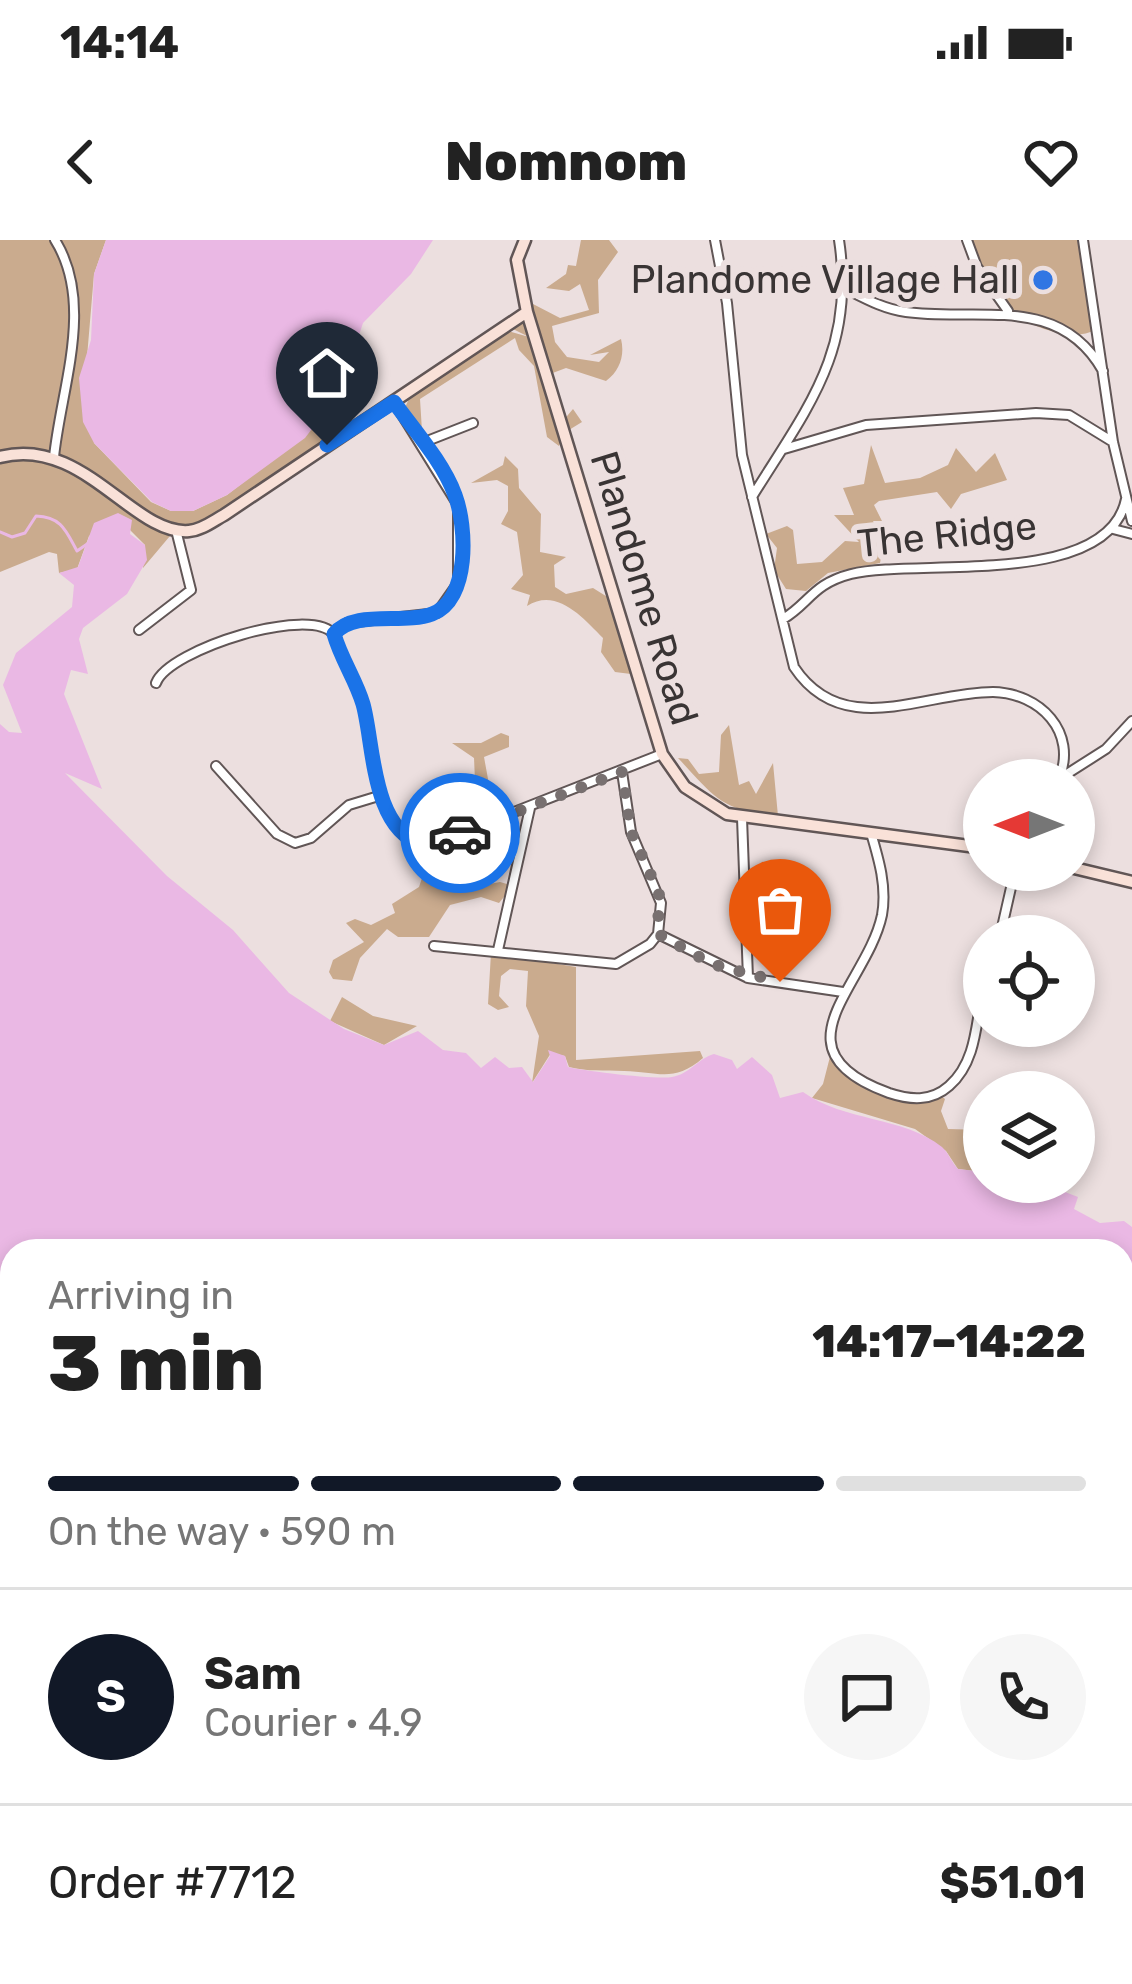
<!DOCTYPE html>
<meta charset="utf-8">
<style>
body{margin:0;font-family:Rubik,sans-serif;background:#f6f6f6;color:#222;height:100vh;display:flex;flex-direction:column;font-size:45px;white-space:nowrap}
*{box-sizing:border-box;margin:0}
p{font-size:39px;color:#767676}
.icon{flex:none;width:66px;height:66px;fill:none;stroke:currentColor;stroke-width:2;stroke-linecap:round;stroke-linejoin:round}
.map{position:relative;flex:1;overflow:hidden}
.side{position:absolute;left:0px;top:999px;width:1134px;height:747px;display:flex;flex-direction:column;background:#fff;border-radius:36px 36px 0 0;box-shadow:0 6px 18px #0003}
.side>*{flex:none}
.needle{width:78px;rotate:270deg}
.fabs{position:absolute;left:963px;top:519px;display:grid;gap:24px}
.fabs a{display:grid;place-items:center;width:132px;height:132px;border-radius:50%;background:#fff;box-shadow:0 6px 18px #0003;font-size:60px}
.pin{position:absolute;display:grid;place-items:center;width:102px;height:102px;color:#fff;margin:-123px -51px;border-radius:50% 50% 50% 0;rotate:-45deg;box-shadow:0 0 12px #0007}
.pin .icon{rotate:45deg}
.courier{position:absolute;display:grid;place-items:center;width:120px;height:120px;margin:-60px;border:9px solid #1a73e8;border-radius:50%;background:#fff;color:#222;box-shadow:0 3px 15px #0007}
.headline em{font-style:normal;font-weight:800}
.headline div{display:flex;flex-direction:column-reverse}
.headline{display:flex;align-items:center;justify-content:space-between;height:204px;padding:0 48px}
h1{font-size:78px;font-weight:800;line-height:90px}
.bar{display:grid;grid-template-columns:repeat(4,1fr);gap:18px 12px;align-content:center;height:144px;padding:0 48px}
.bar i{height:15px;border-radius:9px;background:#e0e0e0}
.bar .active{background:#111827}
.bar p{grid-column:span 4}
.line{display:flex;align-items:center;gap:30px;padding:0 48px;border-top:3px solid #e0e0e0}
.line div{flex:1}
.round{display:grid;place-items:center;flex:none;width:126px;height:126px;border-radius:63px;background:#f6f6f6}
.status{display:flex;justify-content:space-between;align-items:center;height:84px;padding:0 60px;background:#fff;direction:ltr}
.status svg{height:33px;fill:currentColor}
header{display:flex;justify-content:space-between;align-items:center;height:156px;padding:0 48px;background:#fff;font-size:54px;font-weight:800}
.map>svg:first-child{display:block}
.green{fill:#caab8e}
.water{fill:#eab8e4}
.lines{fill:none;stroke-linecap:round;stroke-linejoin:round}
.stream{stroke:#eab8e4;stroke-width:3}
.street-casing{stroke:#615656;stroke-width:12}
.secondary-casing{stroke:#615656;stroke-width:15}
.street{stroke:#fff;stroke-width:8}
.secondary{stroke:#f9e1d8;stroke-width:10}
.done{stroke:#787070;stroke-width:12;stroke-dasharray:0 21.6}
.route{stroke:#1a73e8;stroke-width:15}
.poi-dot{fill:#3176e3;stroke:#ecdfdf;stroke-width:4.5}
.labels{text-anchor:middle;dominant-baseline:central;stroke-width:12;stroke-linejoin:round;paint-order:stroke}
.poi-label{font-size:39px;fill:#393434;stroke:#ecdfdf;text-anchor:end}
.street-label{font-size:39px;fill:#393434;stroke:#ecdfdf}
</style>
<div class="status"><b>14:14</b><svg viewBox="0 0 49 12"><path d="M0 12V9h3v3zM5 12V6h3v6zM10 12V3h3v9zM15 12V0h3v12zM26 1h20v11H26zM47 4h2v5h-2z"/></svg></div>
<header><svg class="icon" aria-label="back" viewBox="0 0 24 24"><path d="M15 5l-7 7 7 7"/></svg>Nomnom<svg class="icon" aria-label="heart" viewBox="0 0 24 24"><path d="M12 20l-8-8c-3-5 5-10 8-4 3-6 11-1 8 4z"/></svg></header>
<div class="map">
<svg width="1132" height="1744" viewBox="0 0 1132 1744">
<rect width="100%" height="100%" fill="#ecdfdf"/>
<path class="green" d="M0,0H106L94,34L87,117L94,203L151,262L171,271H193L227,255L315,186L326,206L204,287L175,290L143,328L145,305L116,276L89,296L77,329L59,333L57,314L49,312L0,332Z
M581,0H609L618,12L598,40L599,73L552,86L555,102L567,117L599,122L609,112L590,115L621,99C625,115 620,131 606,141L566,128L550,134L562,182L573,169L582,182L564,193L559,206L547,197L534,126L519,110L515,98L420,159L422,191L414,188L404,170L411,154L505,90L529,97L509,87L532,73L533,64L560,78L589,70L580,44L569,51L546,48L566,34L568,25L576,26Z
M967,0H1083L1099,86C1081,107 1022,85 1005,67C988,49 978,21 967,0Z
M871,205L885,243L920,238L948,225L956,208L976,232L995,213L1007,240L961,254L951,269L937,252L879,261L874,265L882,281H873L884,302L880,323L828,333L806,351L786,349L774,330L777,308L766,294L787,286L793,290L797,324L822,322L845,301L859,302L834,275H854L843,248L864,244Z
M505,216L518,229L519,248L541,274L540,312L566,317L554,325L555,347L566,354L593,348L609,358L631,434L615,432L601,412L603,398C583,378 557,347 527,366L530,355L511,349L523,335L517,292L501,284L508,271V246L497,240L471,243L503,225Z
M729,485L739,545L749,541L756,554L773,523L778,576C719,570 715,557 678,518L688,519L699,534L719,532L721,495Z
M501,493L509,496V507L484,517L490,550L513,567L470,584L475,573L469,564L476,563L474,518L452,503H481Z
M424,632L448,652L500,642L507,644L508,652L499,663L481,657L450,665L429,697H398L387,689L360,718L352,741L333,739L329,732L333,720L364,702L346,683L355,679L371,685L395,673L392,664L419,647Z
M491,713L576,727V820L700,811L703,818C674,843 659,832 624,831C603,830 589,832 569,827L565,816L551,813L532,843L539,796L526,766L528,731L510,729L501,736L499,756L509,767L498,770L488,764Z
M342,757L373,776L417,786L384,805L330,781Z
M832,809C850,844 901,861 939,854L945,859L941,871L948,889L984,890V932L958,929L946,911L915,889L812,858L823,844Z"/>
<path class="water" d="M106,0H433L411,34L363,83L340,152L305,198L227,255L193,271H171L152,262L94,203L83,182L79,138L91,100L94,34Z
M118,273L132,280L130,294L145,305L147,320L127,354L83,388L79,399L88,434L71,430L64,454L102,549L65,533L167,636L233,690L289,753L344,789L384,805L418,791L443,810L466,813L481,828L495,817L509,828L522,827L533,842L550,816L548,810L565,816L568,827C584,831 658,840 672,837C690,834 697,819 714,814L732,820L737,829L752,817L772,835L780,858L803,852C845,882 903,876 942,907C948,912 952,923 958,929L984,932V942H1039L1078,957L1074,969L1100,983L1124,981L1132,987V1465L1122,1462V1011H12V1671C0,1635 9,1593 0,1579V484L9,492L22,493L3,445L16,413L72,367L74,345L59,333L78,327L94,283Z"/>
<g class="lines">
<path class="stream" d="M0,292L12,297L25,293L36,276C62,277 66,291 77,311L90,302"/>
<g class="street-casing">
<path id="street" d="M715,0L727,63L742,215L794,427C843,501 924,452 993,452C1040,453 1078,492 1059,539
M967,0L977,27L1008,71
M1083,0L1113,202L1132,281
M844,48C864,58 883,69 906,72C978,82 1059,53 1103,131
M422,203L473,183
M784,209L866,185L1036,173L1069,175L1113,202
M54,217C61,148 95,64 55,0
M752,257C807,168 856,111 839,0
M1113,289L1132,294
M783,379C809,364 812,344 851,334C916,318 1108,349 1126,259
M139,390L191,350L176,290
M334,395C341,419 356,440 363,464C375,509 369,568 412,601L445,599L662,514
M334,395L347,383L437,373L458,343V265L394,162
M156,443C169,409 313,364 334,395
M216,526L277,594L295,603L311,598L349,565L382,555
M1059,539L1106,509L1132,481
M742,578L748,738
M871,593C879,620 887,647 882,675C867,746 770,810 889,853C910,860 931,862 949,846C978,821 976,778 984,743
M658,694L748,738L843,752
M1000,696L1015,630
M434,706L616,724L650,704L658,694L661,663L631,592L622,532
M498,710L530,568
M345,1734L347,1744
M661,1734L662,1744
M796,1734L797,1744
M486,1744L489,1734"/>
</g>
<g class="secondary-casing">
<path id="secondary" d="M525,0L517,20L527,72L662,514L685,547L727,574L984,608
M0,217C82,195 134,296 189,291C202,290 213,281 224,275L527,72
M1074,628L1132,642
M1122,1695L1132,1689
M1067,1744L1076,1734"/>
</g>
<use href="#street" class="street"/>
<use href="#secondary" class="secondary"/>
</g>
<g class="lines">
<path class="done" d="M460,593L622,532L631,592L659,653L658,694L712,724L780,742"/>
<path class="route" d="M327,205L394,162C414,190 443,222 455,255C467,287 470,360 432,374C403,385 355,369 334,394C341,419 356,440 363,464C374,503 371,587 421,604L460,593"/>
</g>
<circle class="poi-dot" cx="1043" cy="40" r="12"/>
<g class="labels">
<g class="poi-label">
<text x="1019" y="40">Plandome Village Hall</text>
</g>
<g class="street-label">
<text transform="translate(947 295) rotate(-6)">The Ridge</text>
<text transform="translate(644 348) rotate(73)">Plandome Road</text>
</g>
</g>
</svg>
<div class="fabs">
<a><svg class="needle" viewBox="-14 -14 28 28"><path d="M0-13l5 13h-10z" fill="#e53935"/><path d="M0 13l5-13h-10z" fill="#767676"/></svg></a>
<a><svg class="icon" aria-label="locate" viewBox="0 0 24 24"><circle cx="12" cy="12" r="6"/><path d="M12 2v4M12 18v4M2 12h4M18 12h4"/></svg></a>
<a><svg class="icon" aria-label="layers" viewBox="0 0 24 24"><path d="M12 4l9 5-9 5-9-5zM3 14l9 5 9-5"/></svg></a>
</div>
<div class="pin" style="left:780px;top:742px;background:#ea580c"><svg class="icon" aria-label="bag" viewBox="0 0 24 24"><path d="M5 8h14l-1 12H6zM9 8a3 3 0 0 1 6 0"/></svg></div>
<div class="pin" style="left:327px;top:205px;background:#1f2937"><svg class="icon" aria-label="home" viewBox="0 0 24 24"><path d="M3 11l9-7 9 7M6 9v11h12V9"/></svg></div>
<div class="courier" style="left:460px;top:593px"><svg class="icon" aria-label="car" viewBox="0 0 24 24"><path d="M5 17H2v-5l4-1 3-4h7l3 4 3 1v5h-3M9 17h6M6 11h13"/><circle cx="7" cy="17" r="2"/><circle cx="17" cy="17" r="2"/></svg></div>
<section class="side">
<div class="headline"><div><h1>3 min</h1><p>Arriving in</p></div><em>14:17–14:22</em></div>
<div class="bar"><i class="active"></i><i class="active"></i><i class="active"></i><i></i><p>On the way · 590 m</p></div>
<div class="line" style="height:216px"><b class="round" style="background:#111827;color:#fff">S</b><div><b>Sam</b><p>Courier · 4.9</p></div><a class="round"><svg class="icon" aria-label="chat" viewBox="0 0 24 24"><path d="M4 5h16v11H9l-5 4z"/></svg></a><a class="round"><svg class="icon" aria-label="phone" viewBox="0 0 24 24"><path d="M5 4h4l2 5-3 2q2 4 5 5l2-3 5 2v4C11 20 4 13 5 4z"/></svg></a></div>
<div class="line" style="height:156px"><div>Order #7712</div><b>$51.01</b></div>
</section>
</div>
